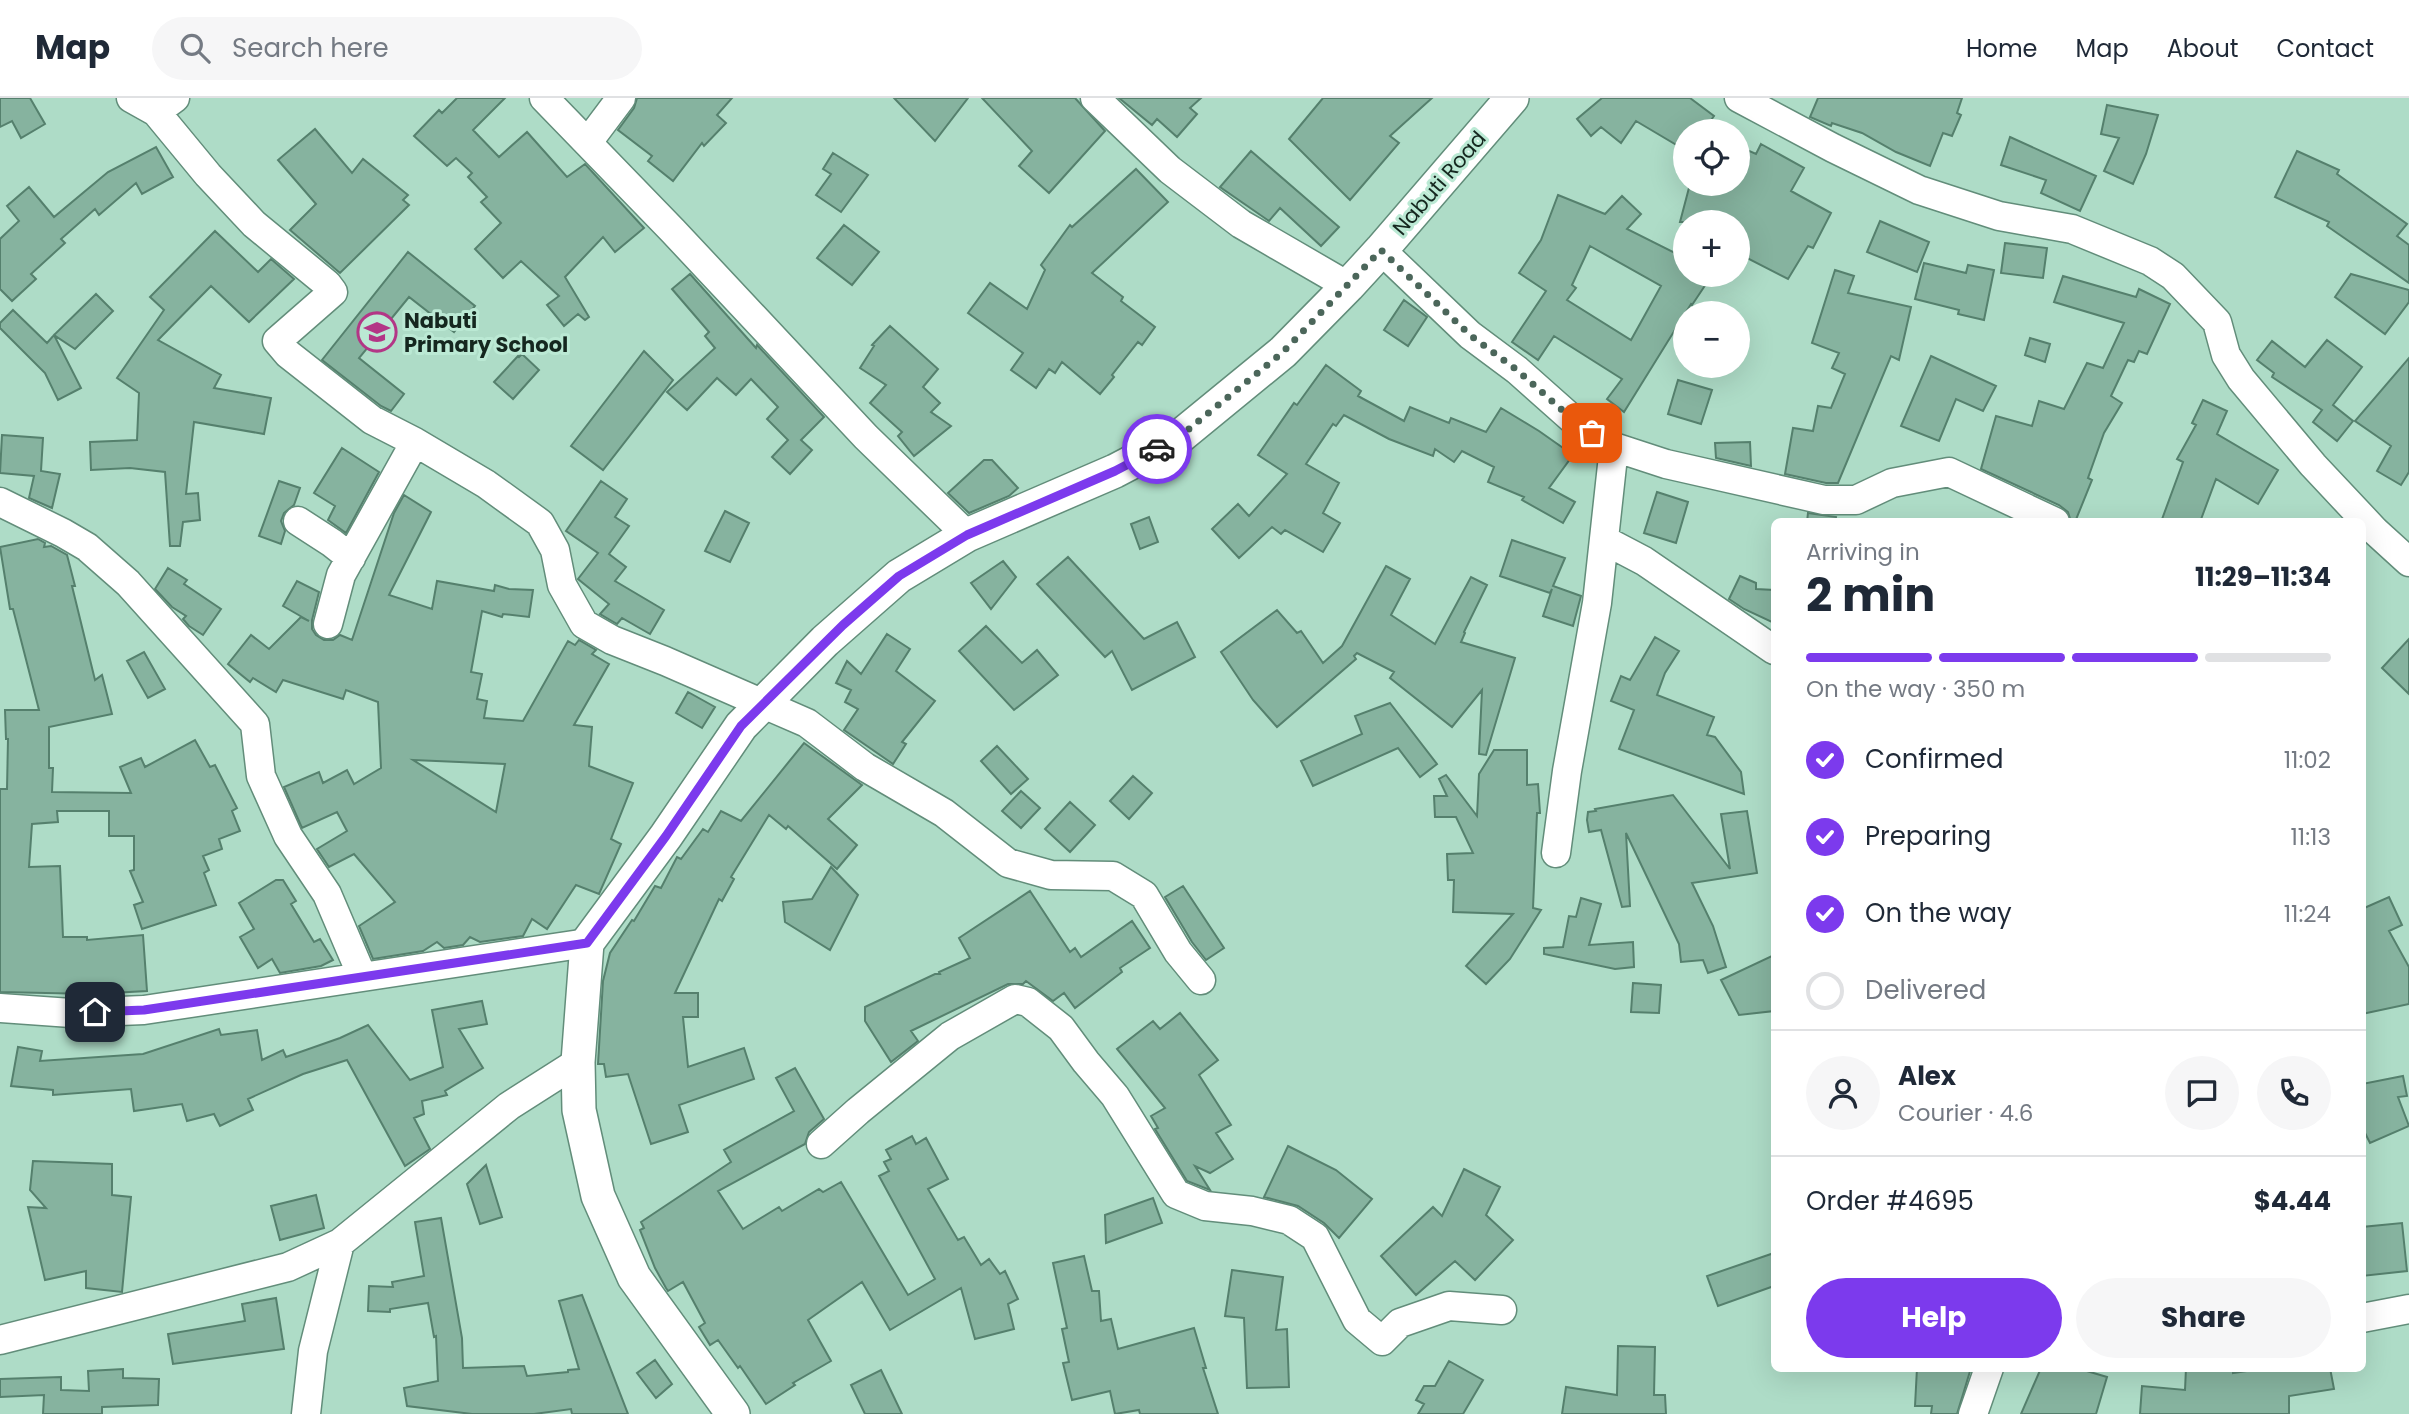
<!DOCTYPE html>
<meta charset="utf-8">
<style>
body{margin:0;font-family:Poppins,sans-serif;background:#f6f6f7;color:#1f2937;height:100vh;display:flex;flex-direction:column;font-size:26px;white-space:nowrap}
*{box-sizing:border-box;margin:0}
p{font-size:23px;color:#747a83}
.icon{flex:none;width:38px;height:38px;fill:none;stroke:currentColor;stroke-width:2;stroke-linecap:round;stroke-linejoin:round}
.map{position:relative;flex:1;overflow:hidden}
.drawer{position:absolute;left:1771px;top:420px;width:595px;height:854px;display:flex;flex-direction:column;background:#fff;border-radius:10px;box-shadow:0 7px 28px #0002}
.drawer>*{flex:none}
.controls{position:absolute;left:1673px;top:21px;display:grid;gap:14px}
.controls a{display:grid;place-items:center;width:77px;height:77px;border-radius:50%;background:#fff;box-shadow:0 7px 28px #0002;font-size:35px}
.pin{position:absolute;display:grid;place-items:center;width:60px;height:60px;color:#fff;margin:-30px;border-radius:14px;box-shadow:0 4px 10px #0006}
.courier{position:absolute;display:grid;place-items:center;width:70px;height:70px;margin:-35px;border:5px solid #7c3aed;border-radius:50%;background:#fff;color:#222;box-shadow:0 2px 9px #0007}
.overview em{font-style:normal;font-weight:700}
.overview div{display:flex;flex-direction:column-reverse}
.overview{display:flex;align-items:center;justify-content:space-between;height:119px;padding:0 35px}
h1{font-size:46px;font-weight:700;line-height:52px}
.bar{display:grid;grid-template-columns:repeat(4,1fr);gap:10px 7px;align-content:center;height:84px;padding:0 35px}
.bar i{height:9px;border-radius:5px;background:#e0e1e3}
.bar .on{background:#7c3aed}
.bar p{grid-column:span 4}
.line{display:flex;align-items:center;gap:18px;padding:0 35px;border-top:2px solid #e0e1e3}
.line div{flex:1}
.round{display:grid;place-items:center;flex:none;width:74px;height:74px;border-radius:37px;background:#f6f6f7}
ol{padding:0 35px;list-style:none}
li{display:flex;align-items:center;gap:21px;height:77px}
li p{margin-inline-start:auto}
li .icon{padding:7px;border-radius:50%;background:#7c3aed;color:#fff;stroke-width:4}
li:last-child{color:#747a83}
li i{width:38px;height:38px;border:4px solid #e0e1e3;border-radius:50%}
.action{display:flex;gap:14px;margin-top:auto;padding:14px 35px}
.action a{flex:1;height:80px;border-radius:42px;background:#7c3aed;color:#fff;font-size:28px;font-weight:700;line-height:80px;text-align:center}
.action a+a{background:#f6f6f7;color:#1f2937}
header{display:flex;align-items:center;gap:42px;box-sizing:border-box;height:98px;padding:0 35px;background:#fff;border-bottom:2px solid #e0e1e3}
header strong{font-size:33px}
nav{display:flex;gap:38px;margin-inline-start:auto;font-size:24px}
.search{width:490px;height:63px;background:#f6f6f7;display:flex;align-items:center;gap:18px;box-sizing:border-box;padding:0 24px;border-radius:38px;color:#747a83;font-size:26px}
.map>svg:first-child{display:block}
.building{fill:#86b39f;stroke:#55806d;stroke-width:2;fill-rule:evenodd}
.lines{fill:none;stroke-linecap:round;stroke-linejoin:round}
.minor-casing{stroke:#628d7a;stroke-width:31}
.tertiary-casing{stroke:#628d7a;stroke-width:36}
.minor{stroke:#fff;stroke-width:28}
.tertiary{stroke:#fff;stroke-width:33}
.done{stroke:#4b665a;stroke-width:7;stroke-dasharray:0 12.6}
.route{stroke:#7c3aed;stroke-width:9}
.labels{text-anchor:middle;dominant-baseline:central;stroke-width:6;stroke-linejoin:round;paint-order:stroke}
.street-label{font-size:21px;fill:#15271f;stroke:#bbe9d4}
.poi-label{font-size:21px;font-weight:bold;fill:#15271f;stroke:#bbe9d4;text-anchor:start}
</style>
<header>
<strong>Map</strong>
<div class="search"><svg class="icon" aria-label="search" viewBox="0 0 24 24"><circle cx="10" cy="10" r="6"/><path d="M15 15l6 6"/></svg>Search here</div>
<nav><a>Home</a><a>Map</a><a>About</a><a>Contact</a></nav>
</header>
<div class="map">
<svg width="2409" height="1316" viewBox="0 0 2409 1316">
<rect width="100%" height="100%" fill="#aedcc7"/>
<path class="building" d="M0,0H30L45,26L21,40L12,23L0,29Z
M457,0H505L473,32L499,59L527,34L567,79L585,66L644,130L615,154L603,139L565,179L589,219L585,222L578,216L564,228L547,207L559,198L521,163L503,180L475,151L501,125L481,104L487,99L468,79L472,75L456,60L447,68L414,38L439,12L442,15Z
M637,0H732L717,17L726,25L704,48L702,45L673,83L648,63L652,58L618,32L634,10Z
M894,0H968L935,43Z
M982,0H1075L1105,33L1049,95L1019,68L1032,53Z
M1119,0H1201L1190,10L1197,16L1177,39L1157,21L1152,27Z
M1323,0H1432L1390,38L1399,45L1350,102L1289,41Z
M1602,0H1690L1714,18L1703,33H1685V52L1636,23L1621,45L1601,29L1591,38L1577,21Z
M1818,0H1962L1957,15L1961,17L1952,38L1943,35L1930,68L1896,54L1862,35L1832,25L1831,28L1810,19Z
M2107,7L2158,17L2146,56L2133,86L2104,73L2119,40L2101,36Z
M315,31L352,75L363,61L408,97L403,102L409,107L340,175L290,132L316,106L278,62Z
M2010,39L2096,78L2080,113L2041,95L2046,82L2001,67Z
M1761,46L1804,70L1791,93L1831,115L1813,150L1808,148L1788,181L1743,158L1744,147L1738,156V124H1680L1690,86H1738V48L1756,56Z
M156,49L173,79L142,96L136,85L99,117L95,111L61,141L65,145L31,176L36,181L12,203L0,191V141L19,123L7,108L29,89L54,119L108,74Z
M1251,53L1339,129L1321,148L1280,110L1269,123L1220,89Z
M2297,53L2339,72L2337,76L2407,126L2397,138L2409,147V185L2327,128L2329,124L2275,99Z
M833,55L868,77L841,114L816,97L831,76L823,71Z
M1136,71L1168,104L1092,175L1123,199L1121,203L1155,229L1142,247L1138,244L1112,277L1114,279L1100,296L1062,264L1055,275L1049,271L1036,290L1011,272L1023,255L968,215L990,185L1027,211L1045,172L1041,167L1070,127L1072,129Z
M1558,97L1605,116L1622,98L1641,116L1627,131L1685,160V177H1712L1692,207L1691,206L1624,314L1607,301L1622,281L1554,238L1538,262L1512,244L1546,193L1519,175L1541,142ZM1590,148L1661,188L1631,242L1567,202L1576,190L1572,187Z
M1880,123L1929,144L1917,174L1867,154Z
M844,127L879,154L852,187L817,160Z
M215,133L258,174L271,161L294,181L249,224L211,188L158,242L221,277L214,290L271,300L264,336L194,324L186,396L198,395L200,422L183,424L180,448H170L165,374L130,370L91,372L90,344L137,342L139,295L117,280L164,212L150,199Z
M2005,145L2047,150L2043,180L2001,175Z
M408,154L475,208L454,234L409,199L359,260L404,296L391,313L381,308L322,262Z
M1924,165L1966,175L1968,167L1994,172L1984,222L1958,216L1959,212L1915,201Z
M1835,172L1854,178L1848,195L1911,209L1899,262L1891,258L1838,385H1826L1785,376L1793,330L1813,333L1818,308L1831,310L1845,276L1832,270L1839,255L1812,245Z
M690,176L756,250L757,247L824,319L801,342L812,352L790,376L772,359L788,342L767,321L778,309L751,281L736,297L717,280L687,312L667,294L715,250L705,238L709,234L672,191Z
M2351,176L2409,192V204L2385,236L2335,199Z
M2063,178L2136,199L2139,191L2170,206L2147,256L2139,253L2134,264L2128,262L2111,298L2122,305L2104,335L2088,380L2092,382L2075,424H2071L2068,414L2059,407L1981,371L1996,318L2032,328L2039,303L2064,311L2087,265L2103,270L2124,225L2054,204Z
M96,196L113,213L75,251L54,237Z
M1404,202L1427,219L1408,248L1384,232Z
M13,212L47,245L54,237L81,290L58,302L45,275L0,230V225Z
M890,228L938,271L923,289L940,305L931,314L951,328L914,358L898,338L902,334L870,305L886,287L860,270L874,248L872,247Z
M2030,240L2050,246L2045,264L2025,257Z
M2327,242L2362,269L2333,307L2353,323L2337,343L2313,324L2322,312L2272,279L2274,275L2257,262L2272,243L2305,269Z
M644,253L673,282L603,372L571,348Z
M522,256L539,272L513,301L494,284L518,258L519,259Z
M1931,258L1996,288L1983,313L1956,301L1939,343L1901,328Z
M2409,260V374L2401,387L2377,373L2391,348L2355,323Z
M1326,267L1361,293L1358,298L1404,323L1410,309L1449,325L1451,320L1486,334L1501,310L1539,333L1573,357L1549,390L1575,404L1563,425L1522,402L1524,399L1488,384L1494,369L1462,353L1454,364L1435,351L1433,358L1389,341L1344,317L1336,328L1333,326L1306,366L1339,385L1323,415L1340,425L1323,454L1285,432L1281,436L1272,429L1239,460L1212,431L1238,406L1249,418L1287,376L1258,357L1294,305L1297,307Z
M1678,282L1712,292L1701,326L1668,316Z
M2203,302L2227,313L2217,336L2278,372L2258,406L2216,381L2200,424H2161L2183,364L2177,361L2196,327L2192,325Z
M2,337L43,340L41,373L60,376L52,410L29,400L34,378L0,375Z
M1750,344L1751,368L1716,360L1715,345Z
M342,350L379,374L346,435L328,422L335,408L314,395Z
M984,362H992L1018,390L1009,398L969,415L948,395Z
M279,383L300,390L294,407L284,415L281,423L285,433L281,446L259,438Z
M601,383L627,401L615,419L629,428L609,456L626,469L615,483L664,512L650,536L622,520L617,526L600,516L609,506L578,481L598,455L566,433Z
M1657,394L1688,404L1676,445L1644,435Z
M404,397L431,414L389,497L432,511L437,483L494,493L495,487L509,491L533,492L529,519L503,516L502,519L482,513L471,574L482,576L477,601L487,603L484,620L523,623L568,543L575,547L579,542L596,552L592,556L609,566L574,627L592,629L589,668L633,685L611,741L621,746L599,796L576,787L547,831L532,821L523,838L480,844L470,839L463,847L444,850L437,844L423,853L373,861L359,828L395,804L354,756L329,769L317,751L347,733L337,714L302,730L284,689L319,674L323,685L347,672L354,686L381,670L378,604L346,592L343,601L283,582L276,594L253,580L250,584L228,566L251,537L269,551L301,519L309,523L283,508L297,483L319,494L312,522V531L316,537L324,542H333L340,537L352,542L394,415ZM413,662L505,666L496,714Z
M725,413L749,425L730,464L705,453Z
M1808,415L1836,419L1835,424H1807Z
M1149,419L1158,444L1140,451L1131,426Z
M38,441L45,445L44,449L51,448L67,457L75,488H72L95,582L102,577L112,616L49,629V670H53L52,694L131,695L120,669L141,660L145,669L195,642L210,669L215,667L237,710L232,713L240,733L219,741L222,751L203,758L209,772L204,775L216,807L142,831L134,807L143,804L130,773L134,772V738H109V713H57L58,724L32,726L29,769L60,768L63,839H87V842L143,837L147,893L92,896L0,894V691H7L8,641H6L5,612H39L13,511H10L0,449Z
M1512,442L1565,460L1553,488L1581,498L1573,528L1543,518L1552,491L1550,495L1500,478Z
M1068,459L1144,541L1177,524L1195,559L1132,592L1112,553L1105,559L1037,486Z
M1003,463L1016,479L991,511L971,485Z
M1386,468L1410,481L1391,517L1435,546L1471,479L1487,487L1464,534L1465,535L1461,544L1515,560L1486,657L1479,656L1482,592L1452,629L1390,580L1394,574L1357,555L1354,558L1356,561L1277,629L1253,602L1221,554L1277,512L1297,535L1301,533L1323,565L1342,548Z
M168,470L187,482L184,486L221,511L203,537L189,528L183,521L186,518L172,509L155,491Z
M1740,478L1756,485V491L1774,492V525L1744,511L1729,501Z
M986,528L1022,565L1037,552L1058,577L1014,612L959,553Z
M887,536L910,551L896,573L935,603L902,644L906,646L893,666L844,632L858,611L845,604L851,592L836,585L847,563L861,576Z
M1655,539L1679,553L1665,575L1657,597L1714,619L1707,637L1715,639L1741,674L1744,696L1619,651L1634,612L1611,603L1621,578L1630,582Z
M2409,541V596L2382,570Z
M144,554L165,591L148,600L127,563Z
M688,594L715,609L702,630L676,615Z
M1390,605L1437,666L1420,679L1398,650L1313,688L1301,663L1362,636L1355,618Z
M804,645L862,687L828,721L857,747L837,771L788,728L786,731L769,717L731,779L734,781L722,803L719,801L675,895H698V919H683L688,969L744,950L754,981L679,1007L688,1034L651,1046L628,976L606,979L604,966H598L603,883L610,855L632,822L634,823L655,788L661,790L677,759L681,761L703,731L708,734L721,713L741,723Z
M997,648L1028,681L1011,696L981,663Z
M1494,652H1527V687L1538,686L1540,715H1537L1533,810L1541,812L1510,861L1486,886L1466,868L1513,816L1453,814L1454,782H1448L1447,756L1473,755L1456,719H1435L1434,698H1447L1439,681L1446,677L1477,718L1479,676Z
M1133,678L1152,695L1129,721L1110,703Z
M1021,693L1040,710L1021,730L1002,713Z
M1673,697L1730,771L1721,716L1747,713L1757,775L1692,785L1713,828L1726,869L1708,875L1703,862L1681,864L1679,846L1626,735L1630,808L1622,809L1601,732L1589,734L1587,722L1588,714L1596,713L1595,711Z
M1070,704L1095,727L1070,754L1045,731Z
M831,769L858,797L830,852L785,824L783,804L812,801Z
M276,782H283L296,803L291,806L314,844L320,841L333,862L321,868L280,875L272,861L258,870L240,839L254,831L239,805Z
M1183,788L1224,850L1206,862L1192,844L1165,799Z
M1030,793L1070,854L1075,850L1081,859L1132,823L1150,850L1120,870L1122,874L1075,910L1064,895L1053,903L1026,883L1023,886H1008L911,933L918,943L891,964L865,923V909L935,876H940L939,874L970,860L959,840Z
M2389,799L2402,827L2389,833L2409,869V906L2362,916V811Z
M1581,800L1601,806L1589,847L1633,844L1634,869L1615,871L1544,856V850L1563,849L1569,818L1576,819Z
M1774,857V913L1739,917L1721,882Z
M1633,885L1661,887L1659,915L1631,914Z
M482,903L487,926L459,931L483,970L445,993L447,997L422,1003L424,1016L414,1020L430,1051L405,1068L347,962L303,976L248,1001L253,1012L220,1028L214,1016L187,1023L182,1006L134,1013L131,991L53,997V992L11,988L18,949L42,953L40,963L143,956L219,931L221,937L257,932L262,962L283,952L286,959L340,940L368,927L410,982L443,969L432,912Z
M1180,915L1218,962L1199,977L1231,1027L1216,1035L1233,1061L1210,1075L1195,1068L1210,1092L1187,1083L1155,1031L1158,1030L1151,1018L1165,1010L1117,951L1153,923L1160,931Z
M795,970L824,1021L809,1034L805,1046L718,1093L743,1131L779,1109L782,1113L819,1091L823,1094L841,1084L908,1197L935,1181L879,1078L889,1073L884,1064L891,1061L886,1052L912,1038L916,1046L926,1040L948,1081L928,1091L958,1142L964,1139L981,1167L989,1161L1000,1176L1005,1173L1018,1201L1008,1206L1014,1231L975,1241L961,1190L890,1232L862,1184L808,1222L831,1263L793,1285L795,1287L766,1306L740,1268L738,1270L718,1242L710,1247L699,1229L705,1225L683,1184L668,1193L666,1190L655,1170L640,1132L644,1130L641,1124L731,1064L724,1052L794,1013L776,980Z
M2403,978L2407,998L2398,999L2409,1028L2370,1045L2362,1029V986Z
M1288,1048L1336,1072L1372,1101L1339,1140L1324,1125L1298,1108L1264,1099Z
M33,1063L112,1066V1097L131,1099L122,1194L86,1190V1173L45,1182L28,1109L46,1110L30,1092Z
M486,1067L502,1119L480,1126L467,1086Z
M1464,1071L1500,1089L1486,1117L1513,1142L1475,1182L1455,1163L1416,1197L1381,1158L1433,1109L1442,1118Z
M316,1097L324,1130L280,1142L271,1108Z
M1153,1100L1162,1125L1106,1145L1105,1117Z
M441,1120L462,1240L463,1270L524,1268L527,1278L568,1274V1272L579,1271L559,1203L582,1197L628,1316H572L571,1311L534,1316H472L407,1308L404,1290L438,1283L436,1238L434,1239L428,1205L390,1211V1214L368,1213L369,1188L393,1189L392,1184L424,1178L415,1124Z
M2402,1125L2407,1173L2362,1178V1129Z
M1774,1155V1188L1718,1208L1707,1178Z
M1084,1158L1092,1193H1099L1101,1223L1111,1221L1118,1251L1194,1230L1206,1270H1203L1218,1316H1140L1139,1312L1115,1316L1110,1293L1072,1302L1063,1265L1069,1264L1062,1231L1067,1230L1053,1165Z
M1232,1172L1283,1179L1276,1232L1287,1231L1289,1289L1247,1290L1244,1220L1225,1218Z
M276,1200L284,1251L173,1266L168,1236L245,1223L242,1206Z
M1618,1248L1655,1249L1654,1297H1665L1666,1316H1562L1566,1289L1617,1297Z
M655,1262L672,1286L656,1300L637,1275Z
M1449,1263L1483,1282L1463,1316H1418L1424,1306L1416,1302L1424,1288H1435Z
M1917,1270H1971L1957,1316H1931L1932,1308H1915Z
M2041,1270L2080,1271L2107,1279L2096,1316H2021Z
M2186,1270H2233V1275L2267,1270H2330L2334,1291L2289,1298V1316H2140L2142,1288L2185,1292Z
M123,1271V1280L159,1281L158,1307L102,1309V1316H43L44,1297L0,1299V1281L61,1279V1292L89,1293L88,1273Z
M881,1272L902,1316H865L851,1287Z"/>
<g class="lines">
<g class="minor-casing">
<path id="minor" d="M131,0L156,14L175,0
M544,0L673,133L866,339L967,437
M1095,0L1170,72L1241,126L1348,188
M1739,0L1833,50L1919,92L1999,118L2072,131L2150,163L2173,178L2217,224L2226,257L2241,281L2313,367L2375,433L2409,464
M156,14L208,77L254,126L327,186L333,194L277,243L288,256L372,322L415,344
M588,44L621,0
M1381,152L1470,237L1517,272L1571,320L1614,349L1666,366L1824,402H1856L1892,385L1949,374L2055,424
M0,404L63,435L87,449L128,485L255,626L261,678L288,738L327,796L362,878
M298,423L332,445L351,460
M1604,442L1644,463L1774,552
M328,526L341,477L415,344L486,386L540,425L555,452L562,487L584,526L612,542L665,563L807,625L865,669L944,715L1008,765L1051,777L1113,778L1144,797L1178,854L1201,882
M1556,755L1567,673L1597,505L1614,349
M0,910L71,915L144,912L587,845
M821,1046L858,1013L950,938L1015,901L1028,904L1061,930L1086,964L1115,998L1176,1096L1205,1108L1252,1113L1289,1122L1315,1139L1357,1222L1382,1243L1400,1225L1449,1208L1502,1212
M2362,1220L2409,1211
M0,1242L288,1169L340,1145L509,1008L578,964
M306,1316L313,1253L340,1145
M1973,1316L1989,1270"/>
</g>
<g class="tertiary-casing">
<path id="tertiary" d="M733,1316L634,1179L598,1098L579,1012L578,964L587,845L666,738L741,628L825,543L899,478L967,437L1115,373L1178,340L1283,254L1348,188L1381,152L1512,0"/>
</g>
<use href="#minor" class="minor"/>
<use href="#tertiary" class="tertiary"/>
</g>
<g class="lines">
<path class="done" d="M1157,351L1178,340L1283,254L1381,152L1470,237L1517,272L1571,320L1592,335"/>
<path class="route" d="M95,914L144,912L587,845L666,738L741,628L843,527L899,478L967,437L1115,373L1157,351"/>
</g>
<defs>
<g id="school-ring" transform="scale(2.0125)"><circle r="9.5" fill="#bbe9d4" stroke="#b33686" stroke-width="1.5"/><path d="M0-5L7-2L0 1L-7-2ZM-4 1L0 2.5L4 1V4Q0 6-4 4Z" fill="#b33686"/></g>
</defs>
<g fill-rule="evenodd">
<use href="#school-ring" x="377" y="234"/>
</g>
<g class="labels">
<g class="street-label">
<text transform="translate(1439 85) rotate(-49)">Nabuti Road</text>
</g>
<g class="poi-label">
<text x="404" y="222">Nabuti<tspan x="404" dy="24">Primary School</tspan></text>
</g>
</g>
</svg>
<div class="controls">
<a><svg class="icon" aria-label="locate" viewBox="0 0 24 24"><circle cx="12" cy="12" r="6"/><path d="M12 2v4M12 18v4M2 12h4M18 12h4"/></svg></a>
<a>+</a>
<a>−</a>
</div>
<div class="pin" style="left:1592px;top:335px;background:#ea580c"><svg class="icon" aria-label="bag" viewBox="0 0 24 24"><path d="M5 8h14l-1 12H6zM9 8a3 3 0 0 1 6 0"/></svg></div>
<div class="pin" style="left:95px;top:914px;background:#1f2937"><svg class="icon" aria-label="home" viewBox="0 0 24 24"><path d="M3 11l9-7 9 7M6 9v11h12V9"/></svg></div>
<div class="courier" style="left:1157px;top:351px"><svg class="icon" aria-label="car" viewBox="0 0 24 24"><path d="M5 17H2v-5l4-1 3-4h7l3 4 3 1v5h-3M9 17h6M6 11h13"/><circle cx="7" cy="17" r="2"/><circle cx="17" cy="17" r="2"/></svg></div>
<section class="drawer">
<div class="overview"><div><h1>2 min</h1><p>Arriving in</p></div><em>11:29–11:34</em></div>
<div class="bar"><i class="on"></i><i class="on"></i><i class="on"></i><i></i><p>On the way · 350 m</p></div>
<ol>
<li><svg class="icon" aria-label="check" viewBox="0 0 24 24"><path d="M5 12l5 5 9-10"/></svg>Confirmed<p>11:02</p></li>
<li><svg class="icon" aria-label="check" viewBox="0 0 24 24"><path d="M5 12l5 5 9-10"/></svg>Preparing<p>11:13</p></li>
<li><svg class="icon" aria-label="check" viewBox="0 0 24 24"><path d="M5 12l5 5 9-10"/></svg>On the way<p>11:24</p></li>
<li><i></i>Delivered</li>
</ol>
<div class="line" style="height:126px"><a class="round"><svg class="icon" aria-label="person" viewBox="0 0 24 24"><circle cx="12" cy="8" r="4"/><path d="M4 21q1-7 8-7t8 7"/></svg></a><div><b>Alex</b><p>Courier · 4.6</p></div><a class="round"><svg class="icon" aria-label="chat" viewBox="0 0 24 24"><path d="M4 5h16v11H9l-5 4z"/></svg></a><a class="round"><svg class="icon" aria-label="phone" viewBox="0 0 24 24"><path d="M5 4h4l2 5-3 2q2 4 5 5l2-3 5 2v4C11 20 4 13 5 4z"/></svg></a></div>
<div class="line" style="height:91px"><div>Order #4695</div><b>$4.44</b></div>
<div class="action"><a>Help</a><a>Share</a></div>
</section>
</div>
